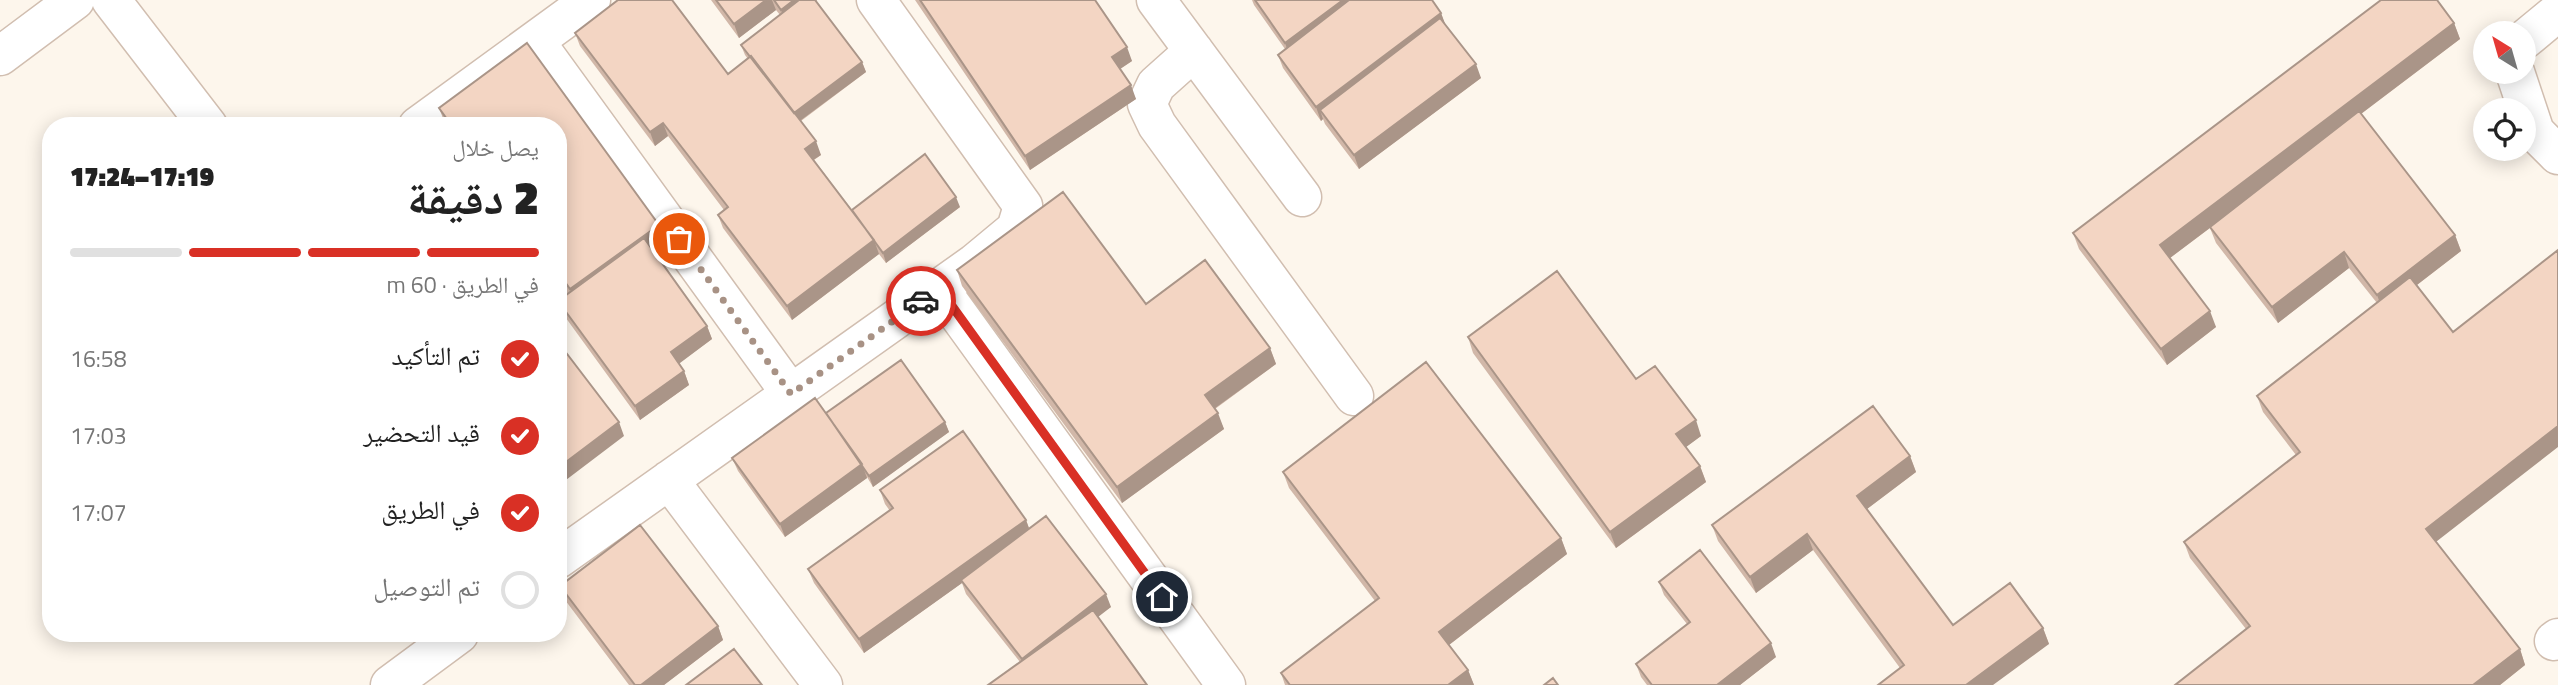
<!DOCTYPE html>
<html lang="ar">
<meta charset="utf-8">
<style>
body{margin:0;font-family:"Titillium Web","Noto Naskh Arabic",sans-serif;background:#f2f2f2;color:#222;direction:rtl;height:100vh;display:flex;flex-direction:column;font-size:26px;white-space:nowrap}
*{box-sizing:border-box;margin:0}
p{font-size:23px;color:#767676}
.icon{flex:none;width:38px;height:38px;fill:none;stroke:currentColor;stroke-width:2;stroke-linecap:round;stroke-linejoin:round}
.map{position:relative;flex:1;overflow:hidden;direction:ltr}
.drawer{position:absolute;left:42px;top:117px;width:525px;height:525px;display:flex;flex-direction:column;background:#fff;border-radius:28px;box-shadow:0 4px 18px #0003;direction:rtl}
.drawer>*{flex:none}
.needle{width:46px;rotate:323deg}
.buttons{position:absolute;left:2473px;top:21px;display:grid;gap:14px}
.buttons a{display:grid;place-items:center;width:63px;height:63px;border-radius:50%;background:#fff;box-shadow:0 4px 18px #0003;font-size:35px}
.pin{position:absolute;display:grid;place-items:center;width:60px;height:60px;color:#fff;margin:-30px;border:4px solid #fff;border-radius:50%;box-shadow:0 2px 7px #0007}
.courier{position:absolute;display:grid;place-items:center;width:70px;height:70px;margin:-35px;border:5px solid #d93025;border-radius:50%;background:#fff;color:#222;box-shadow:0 2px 9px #0007}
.headline em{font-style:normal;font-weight:800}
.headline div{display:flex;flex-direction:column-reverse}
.headline{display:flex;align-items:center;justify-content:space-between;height:119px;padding:0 28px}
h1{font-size:46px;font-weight:800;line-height:52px}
.bar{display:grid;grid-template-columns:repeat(4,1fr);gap:10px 7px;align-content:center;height:84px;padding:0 28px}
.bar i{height:9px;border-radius:5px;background:#e0e0e0}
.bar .active{background:#d93025}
.bar p{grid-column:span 4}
ol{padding:0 28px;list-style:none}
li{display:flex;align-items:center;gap:21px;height:77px}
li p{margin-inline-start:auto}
li .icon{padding:7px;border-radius:50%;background:#d93025;color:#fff;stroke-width:4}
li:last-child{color:#767676}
li i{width:38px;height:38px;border:4px solid #e0e0e0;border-radius:50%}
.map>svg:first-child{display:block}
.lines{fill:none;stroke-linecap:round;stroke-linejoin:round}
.minor-casing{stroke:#d1beb0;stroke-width:41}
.minor{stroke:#fff;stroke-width:38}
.wall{fill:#d1b7a8}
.shaded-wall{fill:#aa9588}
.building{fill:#f3d5c3;stroke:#aa9588;stroke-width:2}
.done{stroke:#a89285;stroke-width:7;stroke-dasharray:0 12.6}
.route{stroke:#d93025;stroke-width:9}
</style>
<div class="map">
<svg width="2558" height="685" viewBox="0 0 2558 685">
<rect width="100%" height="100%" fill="#fdf6ec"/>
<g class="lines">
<g class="minor-casing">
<path id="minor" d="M111,0L208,126
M1156,0L1302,197
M2524,40L2558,12
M535,41L791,394
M1194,51L1156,85L1147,104L1157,125L1354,396
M0,56L75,0
M2515,72L2535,132L2558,155
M418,126L591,0
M939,288L1226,685
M669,480L823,685
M558,559L975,263L1016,229L1023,206L876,0
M2554,641L2558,638
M390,685L459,634"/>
</g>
<use href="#minor" class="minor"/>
</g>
<path class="wall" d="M711,0H817L816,1L862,62L866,72L801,121L821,155L814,160L852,210L960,207L886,263L879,254L792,320L723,228L718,215L724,210L668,136L655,146L580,46L575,33L728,74L748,59L745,55L741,45L780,15L776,10L739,38Z
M915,0H1095L1132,61L1120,69L1136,99L1030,170Z
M1252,0H1432L1441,13L1445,25L1481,78L1359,169L1325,124L1323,119L1321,121L1283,68L1278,55L1285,49L1254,5Z
M2454,23L2460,39L2361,114L2455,235L2461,251L2417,285L2436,542L2520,649L2525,665L2500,685H2175L2246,629L2190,558L2184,542L2296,455L2263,412L2257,396L2377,303L2349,268L2278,323L2216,243L2210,228L2170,258L2216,327L2167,365L2079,249L2073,233Z
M527,43L659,225L665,241L652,250L707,326L712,339L679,363L684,371L689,385L640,420L563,314L558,301L568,294L558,280V126H446L439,108Z
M957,270L1146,304L1270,348L1276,364L1215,409L1224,429L1122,503L962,286Z
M1468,337L1636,379L1701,436L1686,447L1700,466L1706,482L1616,548L1473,353Z
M826,413L945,422L949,432L873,487L867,477V478L785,537L738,471L732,458Z
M1910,456L1916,472L1867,509L1953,625L2043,628L2049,644L1900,668L1813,550L1756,593L1718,541L1712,525Z
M1283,472L1561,538L1567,554L1449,645L1468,670L1474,685H1285L1281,673L1375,601L1289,488Z
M880,490L1026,520L1029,528L1111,607L1020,662L966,594L962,583L864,653L814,583L808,569L890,511L885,504Z
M1659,582L1776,657L1740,685H1647L1641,677L1636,664L1687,624L1664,595Z
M560,586L718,626L723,640L664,685H629L565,600Z"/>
<path class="shaded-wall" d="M766,0H772L776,10L739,38L734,24Z
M794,0H817L786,24L781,10Z
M1343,0H1366L1290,57L1285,43Z
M1441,13L1446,26L1320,110L1323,119L1321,121L1316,107Z
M2454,23L2460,39L2166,261L2160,245Z
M1127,47L1132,61L1117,71L1112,57Z
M862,62L866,72L797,123L794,113Z
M1476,64L1481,78L1359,169L1354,155Z
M1131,85L1136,99L1030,170L1025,156Z
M663,123L668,136L655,146L650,132Z
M816,141L821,155L810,162L805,149Z
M956,197L960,207L886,263L883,253Z
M659,225L665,241L576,305L570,289Z
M2455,235L2461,251L2383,311L2377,295Z
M874,240L879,254L792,320L787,306Z
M2344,252L2349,268L2278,323L2272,307Z
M2210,311L2216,327L2167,365L2161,349Z
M707,326L712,339L676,366L671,352Z
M1270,348L1276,364L1211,411L1205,395Z
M684,371L689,385L640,420L635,406Z
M1218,413L1224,429L1122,503L1117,487Z
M1696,420L1701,436L1682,450L1676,434Z
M619,422L624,436L562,483L558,473V468Z
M945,422L949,432L873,487L869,476Z
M2558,426V447L2432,545L2426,529Z
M1910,456L1916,472L1863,512L1857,496Z
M862,464L867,478L785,537L780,524Z
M1700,466L1706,482L1616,548L1610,532Z
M1026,520L1031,534L961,580L962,583L864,653L859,639Z
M1807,534L1813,550L1756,593L1750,577Z
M1561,538L1567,554L1445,648L1439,632Z
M1106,594L1111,607L1027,672L1022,659Z
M718,626L723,640L664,685H641Z
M2043,628L2049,644L1993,685H1966Z
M1771,643L1776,657L1740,685H1717Z
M2520,649L2525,665L2500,685H2473Z
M1468,670L1474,685H1448Z"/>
<path class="building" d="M618,0H672L728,74L751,56L816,141L805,149L874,240L787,306L718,215L728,207L663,123L650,132L575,33Z
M716,0H766L734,24Z
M774,0H794L781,10Z
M799,0H815L862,62L794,113L741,45Z
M920,0H1095L1127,47L1112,57L1131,85L1025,156Z
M1255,0H1343L1285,43Z
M1349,0H1432L1441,13L1316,107L1278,55Z
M2381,0H2437L2454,23L2160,245L2210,311L2161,349L2073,233Z
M1440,18L1476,64L1354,155L1320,110Z
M527,43L659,225L570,289L558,272V126H452L439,108Z
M2359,111L2455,235L2377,295L2344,252L2272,307L2210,227Z
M925,154L956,197L883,253L852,210Z
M1063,192L1146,304L1205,260L1270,348L1205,395L1218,413L1117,487L957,270Z
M644,238L707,326L671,352L684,371L635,406L558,301Z
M2558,250V426L2426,529L2520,649L2473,685H2175L2250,626L2184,542L2300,452L2257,396L2410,277L2453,332Z
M1557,271L1636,379L1655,366L1696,420L1676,434L1700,466L1610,532L1468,337Z
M561,346L619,422L558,468V348Z
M901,360L945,422L869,476L826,413Z
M1426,362L1561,538L1439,632L1468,670L1448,685H1290L1281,673L1379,598L1283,472Z
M815,398L862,464L780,524L732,458Z
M1873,406L1910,456L1857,496L1953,625L2010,583L2043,628L1966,685H1878L1904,665L1807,534L1750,577L1712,525Z
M963,431L1026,520L859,639L808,569L893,508L880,490Z
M1046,516L1106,594L1022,659L961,580Z
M640,525L718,626L641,685H635L560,586Z
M1700,550L1771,643L1717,685H1652L1636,664L1690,622L1659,582Z
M1093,610L1147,685H988Z
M734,649L762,685H686Z
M1553,678L1558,685H1544Z"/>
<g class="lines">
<path class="done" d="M679,239L791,394L921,301"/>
<path class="route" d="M921,301L939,288L1162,597"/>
</g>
</svg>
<div class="buttons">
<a><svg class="needle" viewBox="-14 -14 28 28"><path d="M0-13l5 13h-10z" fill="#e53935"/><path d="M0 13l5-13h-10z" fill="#767676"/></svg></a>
<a><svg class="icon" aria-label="locate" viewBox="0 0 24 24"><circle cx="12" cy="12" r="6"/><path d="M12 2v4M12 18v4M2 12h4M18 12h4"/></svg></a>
</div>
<div class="pin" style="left:679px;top:239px;background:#ea580c"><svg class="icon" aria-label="bag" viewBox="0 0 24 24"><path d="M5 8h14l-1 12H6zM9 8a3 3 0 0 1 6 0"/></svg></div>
<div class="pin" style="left:1162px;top:597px;background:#1f2937"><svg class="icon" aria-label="home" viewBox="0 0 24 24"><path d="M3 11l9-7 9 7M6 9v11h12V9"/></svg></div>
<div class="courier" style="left:921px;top:301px"><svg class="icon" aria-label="car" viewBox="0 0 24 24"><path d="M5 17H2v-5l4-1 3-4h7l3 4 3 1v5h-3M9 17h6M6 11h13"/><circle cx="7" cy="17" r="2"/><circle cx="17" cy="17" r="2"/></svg></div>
<section class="drawer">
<div class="headline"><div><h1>2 دقيقة</h1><p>يصل خلال</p></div><em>17:19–17:24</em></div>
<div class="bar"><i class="active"></i><i class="active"></i><i class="active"></i><i></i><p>في الطريق · 60 m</p></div>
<ol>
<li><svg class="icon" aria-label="check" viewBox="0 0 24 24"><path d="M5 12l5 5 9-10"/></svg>تم التأكيد<p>16:58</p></li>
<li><svg class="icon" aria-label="check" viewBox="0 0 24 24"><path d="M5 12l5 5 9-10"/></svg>قيد التحضير<p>17:03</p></li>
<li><svg class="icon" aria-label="check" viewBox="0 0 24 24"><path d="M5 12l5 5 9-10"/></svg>في الطريق<p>17:07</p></li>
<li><i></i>تم التوصيل</li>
</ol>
</section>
</div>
